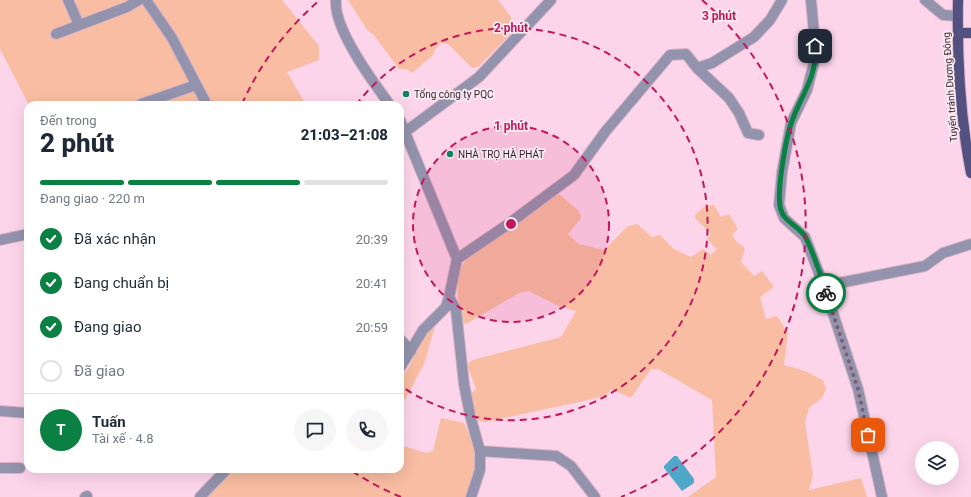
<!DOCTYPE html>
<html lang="vi">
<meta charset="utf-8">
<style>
body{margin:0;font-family:Roboto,sans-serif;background:#f6f6f7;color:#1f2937;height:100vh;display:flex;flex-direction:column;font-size:15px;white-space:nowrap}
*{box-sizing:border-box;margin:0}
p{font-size:13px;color:#747a83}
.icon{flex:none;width:22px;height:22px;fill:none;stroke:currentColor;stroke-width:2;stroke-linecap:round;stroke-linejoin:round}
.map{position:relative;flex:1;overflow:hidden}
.panel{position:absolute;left:24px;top:101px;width:380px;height:372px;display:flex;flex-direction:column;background:#fff;border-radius:12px;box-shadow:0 4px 16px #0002}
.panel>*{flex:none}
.controls{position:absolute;left:915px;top:441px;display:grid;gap:8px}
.controls a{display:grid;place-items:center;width:44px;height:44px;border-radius:50%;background:#fff;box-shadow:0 4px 16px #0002;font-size:20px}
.pin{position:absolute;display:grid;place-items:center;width:34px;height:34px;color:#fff;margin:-17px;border-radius:8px;box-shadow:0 2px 6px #0006}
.courier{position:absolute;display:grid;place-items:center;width:40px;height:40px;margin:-20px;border:3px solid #0b8043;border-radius:50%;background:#fff;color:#222;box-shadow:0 1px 5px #0007}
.head em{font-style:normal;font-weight:800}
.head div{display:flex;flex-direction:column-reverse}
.head{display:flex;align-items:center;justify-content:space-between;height:68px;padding:0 16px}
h1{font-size:26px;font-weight:800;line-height:30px}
.bar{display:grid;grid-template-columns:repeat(4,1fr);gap:6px 4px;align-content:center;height:48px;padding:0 16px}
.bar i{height:5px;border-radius:3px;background:#e0e1e3}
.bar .on{background:#0b8043}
.bar p{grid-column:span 4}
.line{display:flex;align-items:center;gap:10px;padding:0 16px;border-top:1px solid #e0e1e3}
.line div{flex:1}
.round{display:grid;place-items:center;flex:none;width:42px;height:42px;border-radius:21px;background:#f6f6f7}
ol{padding:0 16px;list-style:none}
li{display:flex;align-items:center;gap:12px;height:44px}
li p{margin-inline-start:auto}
li .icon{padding:4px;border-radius:50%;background:#0b8043;color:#fff;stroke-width:4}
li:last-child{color:#747a83}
li i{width:22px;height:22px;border:2px solid #e0e1e3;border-radius:50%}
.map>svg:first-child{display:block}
.green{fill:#f8bda2}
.water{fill:#50a8c8}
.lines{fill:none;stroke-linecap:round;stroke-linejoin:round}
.minor-casing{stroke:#d9b4c7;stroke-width:12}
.major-casing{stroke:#d9b4c7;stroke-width:12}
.minor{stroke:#9393ad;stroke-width:10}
.major{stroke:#53517f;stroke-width:10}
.done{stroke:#7b5d6d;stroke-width:4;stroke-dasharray:0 7.2}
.route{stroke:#0b8043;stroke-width:5}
.ring{fill:none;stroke:#c2185b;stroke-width:2;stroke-dasharray:7 5}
.poi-dot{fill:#10815e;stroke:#f9ebf2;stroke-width:1.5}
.labels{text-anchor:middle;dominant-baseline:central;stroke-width:3.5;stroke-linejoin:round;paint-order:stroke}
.street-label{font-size:10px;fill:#351c2a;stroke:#f9ebf2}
.poi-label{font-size:10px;fill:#351c2a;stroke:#f9ebf2;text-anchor:start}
.centre{fill:#c2185b;stroke:#f9ebf2;stroke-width:2}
.ring-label{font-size:12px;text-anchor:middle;font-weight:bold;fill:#c2185b;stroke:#f9ebf2;stroke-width:3.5;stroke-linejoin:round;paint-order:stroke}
</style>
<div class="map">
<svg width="971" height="497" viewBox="0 0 971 497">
<rect width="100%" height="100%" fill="#fdd5ea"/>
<path class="green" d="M0,0H282L319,46V60L287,72L306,105H29L0,49Z
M348,0H498L511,17L509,36L478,67L472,68L448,44L441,43L434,51L433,55L412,73L407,69H399L373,34L368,31Z
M559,194L579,211L581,218L568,234L579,244L604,250L628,226L637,224L652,237L660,235L674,249L691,257L703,249L711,255L717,249L707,239L711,234L695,218V215L705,206L714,205L721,217L729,214L738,229L732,235L736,241L745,248L741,262L754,276L762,271L774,287L760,297L766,319L777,316L788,333L784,365L805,371L823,380L826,389L822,398L809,408L805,422L813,475L809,490L861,478L867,497H688L716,477L712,400L658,369H651L631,398L611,389L606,396L486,422L477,421L470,394L476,389L467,365L472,360L561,337L576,311L558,306L529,291L519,293L466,324L462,323C459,301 452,278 466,260Z
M435,327L424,364L400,409V378L408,369L426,331Z
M441,418L464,423C478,450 480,470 466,497H206L232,469H400V445L426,453L433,451Z"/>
<path class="water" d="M674,456H677L694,479V483L682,491L664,468V466Z"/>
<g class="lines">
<g class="minor-casing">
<path id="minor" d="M68,0L79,25
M146,0L172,38L207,105
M336,0C333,28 373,82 390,105
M811,0L816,55L807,90L791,123L782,172L779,205L784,218L805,237L824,286L858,389L882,497
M925,0L943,15L957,16
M56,34L127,7L139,0
M697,68L729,98L739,113L748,133L759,135
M141,104L196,85
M400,120L457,259L449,297L456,310L464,384L470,415L480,451V470L471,497
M401,133L405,132L479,77L551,0
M0,240L28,234
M457,259L507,225L574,175L605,132L670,55L686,54L697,68L712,63L754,37L770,20L782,0
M824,286L925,266L943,253L971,244
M400,339L411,351
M400,368L423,330L446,307L449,297
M0,411L28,413
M480,451L556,456L571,466L595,497
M0,468H20
M85,497L87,496
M200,497L227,469"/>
</g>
<g class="major-casing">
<path id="major" d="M958,0C957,57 960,117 971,173
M958,33H971"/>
</g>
<use href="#minor" class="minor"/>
<use href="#major" class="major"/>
</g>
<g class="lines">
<path class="done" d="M826,293L858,389L868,435"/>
<path class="route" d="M815,46C818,76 801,95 792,121C786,137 777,189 780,206C782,222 799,225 806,238C814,255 821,275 826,293"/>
</g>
<circle cx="511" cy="224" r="98" fill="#c2185b" fill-opacity=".12"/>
<g class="ring">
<circle cx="511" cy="224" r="98"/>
<path d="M356 105A196 196 0 1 1 401 386"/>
<path d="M401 497A294 294 0 0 1 349 469M242 104A294 294 0 0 1 320 0M702 0A294 294 0 0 1 621 497"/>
</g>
<g class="poi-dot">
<circle cx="406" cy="94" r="4"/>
<circle cx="450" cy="154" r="4"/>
</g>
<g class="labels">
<g class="street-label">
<text transform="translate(950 87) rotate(-94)">Tuyến tránh Dương Đông</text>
</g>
<g class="poi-label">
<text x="414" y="94">Tổng công ty PQC</text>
<text x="458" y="154">NHÀ TRỌ HÀ PHÁT</text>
</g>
</g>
<circle cx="511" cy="224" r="6" class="centre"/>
<g class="ring-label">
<text x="719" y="20">3 phút</text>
<text x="511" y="32">2 phút</text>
<text x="511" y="130">1 phút</text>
</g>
</svg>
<div class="controls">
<a><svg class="icon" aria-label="layers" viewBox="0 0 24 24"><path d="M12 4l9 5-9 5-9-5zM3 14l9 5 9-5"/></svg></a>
</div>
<div class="pin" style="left:868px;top:435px;background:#ea580c"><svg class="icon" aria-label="bag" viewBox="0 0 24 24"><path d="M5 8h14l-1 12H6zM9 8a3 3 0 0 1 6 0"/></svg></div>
<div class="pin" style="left:815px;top:46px;background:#1f2937"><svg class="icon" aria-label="home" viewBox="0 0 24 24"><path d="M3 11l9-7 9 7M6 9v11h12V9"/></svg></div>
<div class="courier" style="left:826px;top:293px"><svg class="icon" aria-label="bike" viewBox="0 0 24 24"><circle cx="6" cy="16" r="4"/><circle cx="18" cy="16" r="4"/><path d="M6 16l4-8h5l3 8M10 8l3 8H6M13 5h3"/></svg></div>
<section class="panel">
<div class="head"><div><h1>2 phút</h1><p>Đến trong</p></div><em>21:03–21:08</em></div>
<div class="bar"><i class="on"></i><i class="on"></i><i class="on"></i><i></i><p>Đang giao · 220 m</p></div>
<ol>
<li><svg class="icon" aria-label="check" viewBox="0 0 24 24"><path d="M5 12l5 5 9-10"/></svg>Đã xác nhận<p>20:39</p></li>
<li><svg class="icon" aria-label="check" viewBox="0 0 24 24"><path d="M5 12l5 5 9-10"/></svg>Đang chuẩn bị<p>20:41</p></li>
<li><svg class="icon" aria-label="check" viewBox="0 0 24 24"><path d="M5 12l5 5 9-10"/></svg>Đang giao<p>20:59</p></li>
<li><i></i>Đã giao</li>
</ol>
<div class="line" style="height:72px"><b class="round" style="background:#0b8043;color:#fff">T</b><div><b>Tuấn</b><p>Tài xế · 4.8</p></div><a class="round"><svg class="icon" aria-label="chat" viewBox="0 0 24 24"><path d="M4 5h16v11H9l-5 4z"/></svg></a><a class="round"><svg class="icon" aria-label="phone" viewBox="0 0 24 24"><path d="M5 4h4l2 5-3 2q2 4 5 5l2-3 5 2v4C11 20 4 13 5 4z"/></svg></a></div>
</section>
</div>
